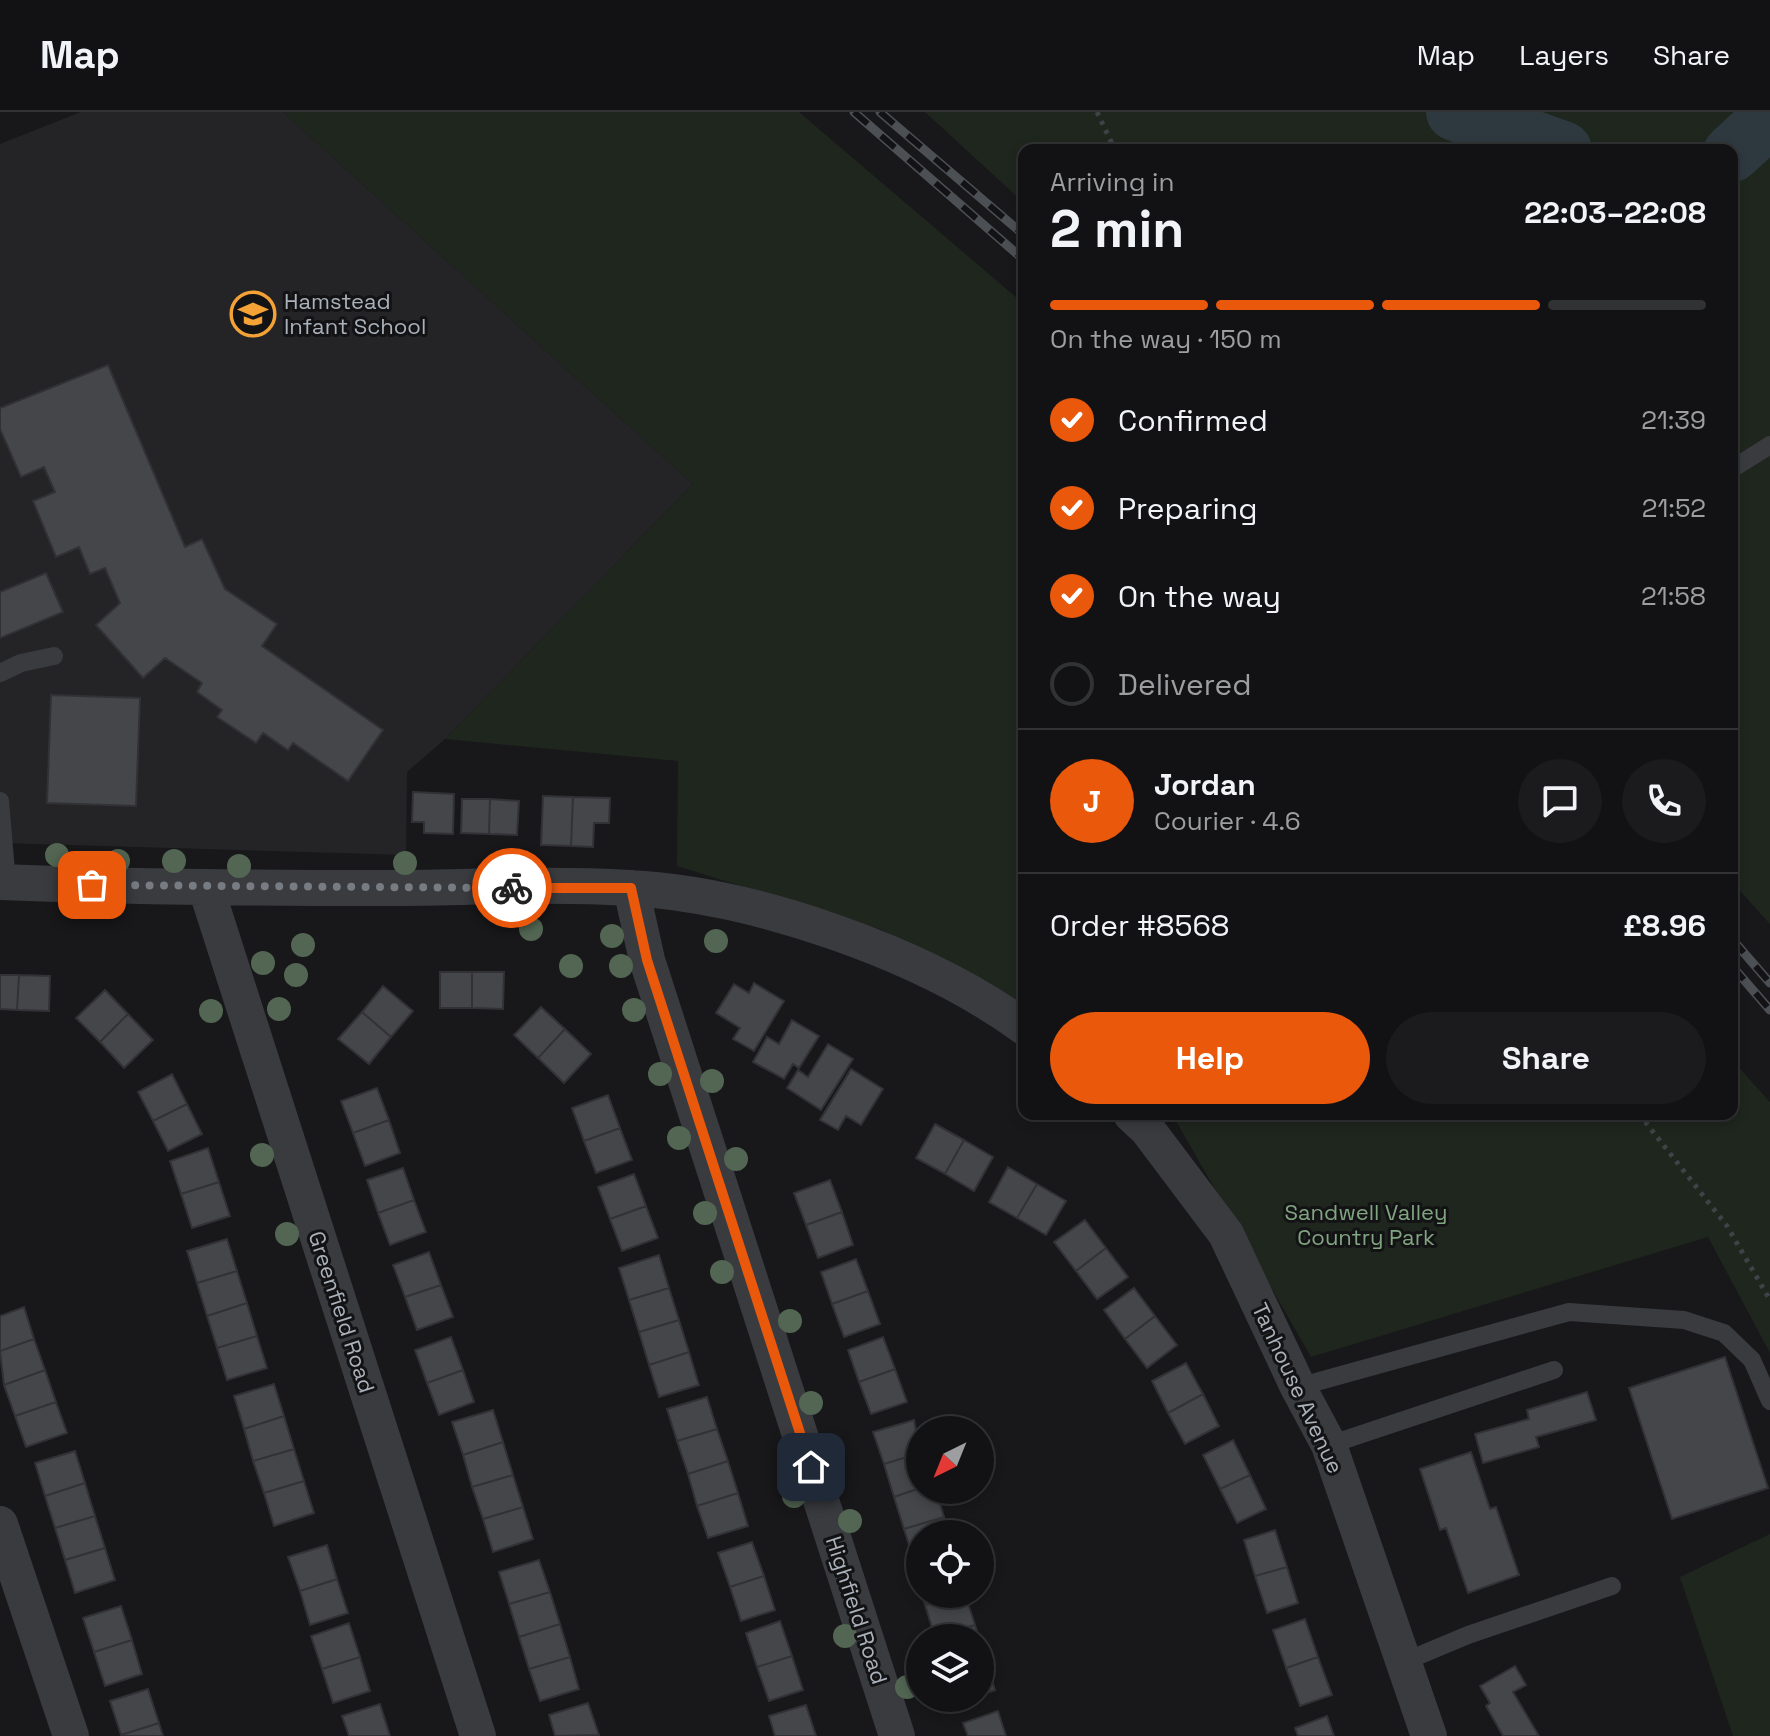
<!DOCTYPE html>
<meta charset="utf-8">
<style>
body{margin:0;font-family:"Space Grotesk",sans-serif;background:#1b1b1d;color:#f1f3f6;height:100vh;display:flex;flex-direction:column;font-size:30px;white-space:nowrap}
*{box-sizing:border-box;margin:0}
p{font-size:26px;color:#9c9ea0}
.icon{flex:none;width:44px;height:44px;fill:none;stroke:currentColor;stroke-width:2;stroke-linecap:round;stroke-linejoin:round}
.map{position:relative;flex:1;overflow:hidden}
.drawer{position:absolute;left:1018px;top:32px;width:720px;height:976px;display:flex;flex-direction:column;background:#121214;border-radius:16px;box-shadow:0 4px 12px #0003,0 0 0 2px #313234}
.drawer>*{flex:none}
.needle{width:52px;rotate:223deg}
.tools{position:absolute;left:906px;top:1304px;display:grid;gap:16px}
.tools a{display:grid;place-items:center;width:88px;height:88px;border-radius:50%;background:#121214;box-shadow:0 4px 12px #0003,0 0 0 2px #313234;font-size:40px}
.pin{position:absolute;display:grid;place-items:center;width:68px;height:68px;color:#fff;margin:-34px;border-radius:16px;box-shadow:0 4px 12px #0006}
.courier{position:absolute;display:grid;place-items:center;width:80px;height:80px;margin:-40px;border:6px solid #ea580c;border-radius:50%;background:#fff;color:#222;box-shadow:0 2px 10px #0007}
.headline em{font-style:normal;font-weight:700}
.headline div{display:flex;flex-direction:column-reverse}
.headline{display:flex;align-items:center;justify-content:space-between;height:136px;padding:0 32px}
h1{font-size:52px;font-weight:700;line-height:60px}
.bar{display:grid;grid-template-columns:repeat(4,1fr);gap:12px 8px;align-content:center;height:96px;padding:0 32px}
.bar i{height:10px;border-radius:6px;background:#313234}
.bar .current{background:#ea580c}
.bar p{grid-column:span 4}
.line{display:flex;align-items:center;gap:20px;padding:0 32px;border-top:2px solid #313234}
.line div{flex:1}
.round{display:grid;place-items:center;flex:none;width:84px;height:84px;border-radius:42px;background:#1b1b1d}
ol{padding:0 32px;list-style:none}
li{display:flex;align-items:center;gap:24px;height:88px}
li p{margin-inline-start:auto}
li .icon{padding:8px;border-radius:50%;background:#ea580c;color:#fff;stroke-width:4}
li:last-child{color:#9c9ea0}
li i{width:44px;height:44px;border:4px solid #313234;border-radius:50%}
.primary-button{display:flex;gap:16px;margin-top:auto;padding:16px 32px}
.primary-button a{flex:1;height:92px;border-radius:48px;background:#ea580c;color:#fff;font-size:32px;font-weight:700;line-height:92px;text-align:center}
.primary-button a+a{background:#1b1b1d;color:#f1f3f6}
header{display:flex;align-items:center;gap:48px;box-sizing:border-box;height:112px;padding:0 40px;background:#121214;border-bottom:2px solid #313234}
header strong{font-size:38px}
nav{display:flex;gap:44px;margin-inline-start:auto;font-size:28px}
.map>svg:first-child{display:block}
.built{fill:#242427}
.green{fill:#1e261e}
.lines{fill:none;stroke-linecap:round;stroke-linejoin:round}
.river{stroke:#2e393f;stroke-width:58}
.building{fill:#44464a;stroke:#323236;stroke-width:2}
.path{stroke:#3f4246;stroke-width:5;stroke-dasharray:4 6;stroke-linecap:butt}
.lane{stroke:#393b3f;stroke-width:18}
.street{stroke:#393b3f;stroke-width:36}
.rail-casing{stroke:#4c4f54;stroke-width:9}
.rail{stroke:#131315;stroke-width:6;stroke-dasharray:18;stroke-linecap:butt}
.tree{fill:#526653}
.done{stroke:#777b82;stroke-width:8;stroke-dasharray:0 14.4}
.route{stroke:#ea580c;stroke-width:10}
.labels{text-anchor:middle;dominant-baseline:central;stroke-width:6;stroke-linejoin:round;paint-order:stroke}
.poi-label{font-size:22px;fill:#aab1ba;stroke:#131315;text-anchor:start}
.park-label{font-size:22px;fill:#82a581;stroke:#131315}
.street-label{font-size:22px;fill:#aab1ba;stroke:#131315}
</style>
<header>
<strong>Map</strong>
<nav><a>Map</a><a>Layers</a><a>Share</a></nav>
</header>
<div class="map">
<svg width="1770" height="1624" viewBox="0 0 1770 1624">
<rect width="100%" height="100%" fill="#18181a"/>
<path class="built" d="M81,0H283L693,372L445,627L407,660L406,743L0,731V32Z"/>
<path class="green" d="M283,0H799L1024,192V894L882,818L677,754L678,649L445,627L693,372Z
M925,0H1770V812L1732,770V38H1024V91Z
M1732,948L1770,990V1241L1708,1125L1311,1245L1172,1002H1732Z
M1770,1422V1624H1733L1680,1465Z"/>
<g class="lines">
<path class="river" d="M1455,0L1563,38
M1732,41L1770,6"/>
</g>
<path class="building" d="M108,253L185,435L202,427L225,477L277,512L262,534L383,618L348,669L293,631L288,638L263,621L256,631L217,605L222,598L197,580L202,571L165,546L143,566L96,513L120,491L105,456L90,462L79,435L56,445L33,389L55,380L44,355L21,365L0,317V296Z
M46,461L63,500L0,526V480Z
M51,583L140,586L136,694L47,691Z
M413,680L454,682L453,722L424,721V710H412Z
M543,684L573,685L571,734L541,733Z
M573,685L610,686L609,711H594L593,735L571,734Z
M462,687H490L489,722L461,721Z
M490,687L519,689L517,723L489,722Z
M440,860H472V896H440Z
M472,860H504L503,897L472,896Z
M0,863H19L17,898L0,897Z
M19,863L50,864L49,899L17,898Z
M754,871L784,889L754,939L733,927L740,916L716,901L734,872L749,881Z
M383,874L413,899L391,925L362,900Z
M105,878L128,902L100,930L76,906Z
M541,895L565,917L538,946L514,923Z
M362,900L391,925L369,952L338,927Z
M128,902L153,928L124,956L100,930Z
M792,908L819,924L799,956L793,952L784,967L753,950L767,925L779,932Z
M565,917L591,942L564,971L538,946Z
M828,932L853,947L821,998L787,976L798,958L808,965Z
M851,957L883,977L861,1013L846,1004L838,1018L820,1008Z
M172,962L187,992L153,1009L138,980Z
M377,976L389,1008L353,1021L341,989Z
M608,983L620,1016L584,1029L572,996Z
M187,992L202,1022L168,1039L153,1009Z
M389,1008L400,1041L365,1054L353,1021Z
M935,1012L964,1028L945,1062L916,1046Z
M620,1016L632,1048L596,1061L584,1029Z
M964,1028L993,1045L974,1079L945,1062Z
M208,1036L219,1070L181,1082L170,1049Z
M1008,1055L1037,1072L1017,1106L989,1090Z
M403,1056L414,1088L378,1101L367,1068Z
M634,1062L646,1094L610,1107L598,1075Z
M830,1068L842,1100L806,1113L794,1081Z
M219,1070L230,1104L192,1116L181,1082Z
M1037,1072L1066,1089L1046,1123L1017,1106Z
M414,1088L426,1120L390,1133L378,1101Z
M646,1094L658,1126L622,1139L610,1107Z
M842,1100L853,1133L818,1146L806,1113Z
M1085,1108L1106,1136L1076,1159L1054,1130Z
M227,1127L237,1159L197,1171L187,1139Z
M1106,1136L1128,1165L1097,1187L1076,1159Z
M429,1140L441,1173L405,1185L393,1153Z
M659,1143L669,1176L629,1188L619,1156Z
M856,1147L868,1179L832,1192L821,1160Z
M237,1159L247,1191L207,1204L197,1171Z
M441,1173L453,1205L417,1218L405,1185Z
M669,1176L679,1208L639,1220L629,1188Z
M1134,1176L1155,1204L1125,1227L1104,1198Z
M868,1179L880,1212L844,1225L832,1192Z
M247,1191L257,1224L217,1236L207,1204Z
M24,1195L34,1227L0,1239V1204Z
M1155,1204L1177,1233L1147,1256L1125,1227Z
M679,1208L689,1240L649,1253L639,1220Z
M257,1224L267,1256L227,1268L217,1236Z
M451,1225L463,1258L427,1271L415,1238Z
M883,1225L895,1257L859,1270L848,1238Z
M34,1227L45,1258L4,1273L0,1239Z
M689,1240L699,1273L659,1285L649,1253Z
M1725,1245L1768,1376L1672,1407L1629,1276Z
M1186,1251L1203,1282L1168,1301L1152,1269Z
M895,1257L907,1290L871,1302L859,1270Z
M45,1258L56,1290L15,1304L4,1273Z
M463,1258L474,1290L439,1303L427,1271Z
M274,1272L284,1304L244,1317L234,1284Z
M1587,1280L1596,1308L1536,1325L1539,1335L1483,1351L1475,1322L1529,1307L1527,1298Z
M1203,1282L1219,1314L1185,1332L1168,1301Z
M707,1285L717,1317L677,1329L667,1297Z
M56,1290L67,1321L26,1335L15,1304Z
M493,1298L503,1330L463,1343L452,1310Z
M284,1304L294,1337L253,1349L244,1317Z
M914,1308L920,1341L884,1352L873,1320Z
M717,1317L728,1349L688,1362L677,1329Z
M1233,1328L1250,1363L1220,1377L1203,1343Z
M503,1330L513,1363L472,1375L463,1343Z
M294,1337L304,1369L264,1381L253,1349Z
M75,1339L85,1371L45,1384L35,1351Z
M1471,1340L1490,1397L1496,1395L1519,1463L1468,1481L1446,1416L1440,1418L1420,1357Z
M920,1341V1376L894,1385L884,1352Z
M728,1349L738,1381L697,1394L688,1362Z
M513,1363L523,1395L483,1407L472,1375Z
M1250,1363L1266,1397L1237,1411L1220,1377Z
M304,1369L314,1401L274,1414L264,1381Z
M85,1371L95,1404L55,1416L45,1384Z
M920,1376L936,1378L944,1405L904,1417L894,1385Z
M738,1381L748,1414L708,1426L697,1394Z
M523,1395L533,1427L493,1440L483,1407Z
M95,1404L105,1436L65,1448L55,1416Z
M944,1405L949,1422H920V1447L914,1449L904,1417Z
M1275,1418L1287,1455L1255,1464L1244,1428Z
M752,1430L764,1464L730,1475L718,1441Z
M327,1433L337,1467L300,1479L288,1445Z
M105,1436L115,1468L75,1481L65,1448Z
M539,1448L550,1480L509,1492L499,1460Z
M1287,1455L1298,1491L1267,1501L1255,1464Z
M764,1464L775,1498L741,1509L730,1475Z
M337,1467L348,1501L310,1513L300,1479Z
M550,1480L560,1512L519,1525L509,1492Z
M922,1482H962L925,1493Z
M965,1482L975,1513L935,1525L925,1493Z
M121,1494L132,1528L94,1540L83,1506Z
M1305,1507L1318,1545L1286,1556L1273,1518Z
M780,1509L792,1544L757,1555L746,1521Z
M349,1511L360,1545L322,1557L311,1524Z
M560,1512L570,1545L529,1557L519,1525Z
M975,1513L979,1526H935V1525Z
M132,1528L142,1562L105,1574L94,1540Z
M792,1544L803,1578L769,1589L757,1555Z
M360,1545L370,1579L333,1591L322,1557Z
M570,1545L579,1577L540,1589L529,1557Z
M985,1545L995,1578L980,1583V1547Z
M1318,1545L1332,1583L1300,1594L1286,1556Z
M1515,1554L1526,1573L1513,1580L1539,1624H1503L1486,1594L1490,1591L1480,1574Z
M148,1577L159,1611L121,1623L110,1589Z
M588,1591L599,1623L555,1624L549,1603Z
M380,1592L390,1624H349L342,1604Z
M806,1593L816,1624H775L769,1604Z
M998,1599L1006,1624H968L963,1611Z
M1327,1604L1334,1624H1298L1295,1616Z
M159,1611L163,1624H122L121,1623Z"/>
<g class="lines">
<path class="path" d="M1097,0L1115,38
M1639,1002L1727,1114L1770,1188"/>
<path class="lane" d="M1732,357L1770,333
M0,561L21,551L54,544
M0,689L7,771
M1298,1275L1569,1200L1684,1208L1724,1221L1752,1248L1770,1289
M1329,1333L1554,1258
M1406,1549L1468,1523L1612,1474"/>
<path class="street" d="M0,770C127,775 254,776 381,776C463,776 547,771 629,776C753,782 924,842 1024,915
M206,776L478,1624
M631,776L647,848L897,1624
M1131,1002L1147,1017L1226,1122L1298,1275L1329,1333L1429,1624
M0,1412L71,1624"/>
<g class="rail-casing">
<path id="rail" d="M854,0L1024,148
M880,0L1024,123
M1732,827L1770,871
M1732,854L1770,898"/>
</g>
<use href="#rail" class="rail"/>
</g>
<g class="tree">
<circle cx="57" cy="743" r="12"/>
<circle cx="118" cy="749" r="12"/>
<circle cx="174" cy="749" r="12"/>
<circle cx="405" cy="751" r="12"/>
<circle cx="504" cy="752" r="12"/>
<circle cx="239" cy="754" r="12"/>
<circle cx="73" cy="793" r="12"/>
<circle cx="531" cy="817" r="12"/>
<circle cx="612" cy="824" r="12"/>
<circle cx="716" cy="829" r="12"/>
<circle cx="303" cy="833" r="12"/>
<circle cx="263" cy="851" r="12"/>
<circle cx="571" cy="854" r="12"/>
<circle cx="621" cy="854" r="12"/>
<circle cx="296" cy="863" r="12"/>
<circle cx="279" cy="897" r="12"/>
<circle cx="634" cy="898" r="12"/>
<circle cx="211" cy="899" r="12"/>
<circle cx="660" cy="962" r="12"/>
<circle cx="712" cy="969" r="12"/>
<circle cx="679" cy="1026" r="12"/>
<circle cx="262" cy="1043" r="12"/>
<circle cx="736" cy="1047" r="12"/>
<circle cx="705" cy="1101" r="12"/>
<circle cx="287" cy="1122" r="12"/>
<circle cx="722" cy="1160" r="12"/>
<circle cx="790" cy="1209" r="12"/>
<circle cx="811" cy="1291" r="12"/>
<circle cx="794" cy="1384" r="12"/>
<circle cx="850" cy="1409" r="12"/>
<circle cx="845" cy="1524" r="12"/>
<circle cx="907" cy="1575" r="12"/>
</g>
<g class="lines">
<path class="done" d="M92,773L512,776"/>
<path class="route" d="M512,776H631L647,848L811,1355"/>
</g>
<defs>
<g id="school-ring" transform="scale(2.3)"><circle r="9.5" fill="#131315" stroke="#f4a236" stroke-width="1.5"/><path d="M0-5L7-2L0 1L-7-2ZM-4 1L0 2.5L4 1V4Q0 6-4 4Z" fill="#f4a236"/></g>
</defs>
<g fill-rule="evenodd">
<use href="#school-ring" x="253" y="202"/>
</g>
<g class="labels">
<g class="poi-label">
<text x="284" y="189">Hamstead<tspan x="284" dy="25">Infant School</tspan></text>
</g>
<g class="park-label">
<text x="1366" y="1100">Sandwell Valley<tspan x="1366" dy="25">Country Park</tspan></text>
</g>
<g class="street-label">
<text transform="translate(342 1200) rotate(72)">Greenfield Road</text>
<text transform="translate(1298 1276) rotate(65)">Tanhouse Avenue</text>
<text transform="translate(857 1498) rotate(72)">Highfield Road</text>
</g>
</g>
</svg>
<div class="tools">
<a><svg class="needle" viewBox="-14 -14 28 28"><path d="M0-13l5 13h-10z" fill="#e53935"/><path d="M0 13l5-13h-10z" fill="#9c9ea0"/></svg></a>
<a><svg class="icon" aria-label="locate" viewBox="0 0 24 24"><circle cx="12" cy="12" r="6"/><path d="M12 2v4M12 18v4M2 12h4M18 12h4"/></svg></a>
<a><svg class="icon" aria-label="layers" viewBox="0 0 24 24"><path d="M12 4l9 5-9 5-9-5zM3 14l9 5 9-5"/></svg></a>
</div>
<div class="pin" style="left:92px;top:773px;background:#ea580c"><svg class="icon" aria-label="bag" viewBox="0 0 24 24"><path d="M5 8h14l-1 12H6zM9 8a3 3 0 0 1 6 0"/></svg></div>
<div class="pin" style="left:811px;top:1355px;background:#1f2937"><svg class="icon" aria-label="home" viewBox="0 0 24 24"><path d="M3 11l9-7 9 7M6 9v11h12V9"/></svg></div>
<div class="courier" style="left:512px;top:776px"><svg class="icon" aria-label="bike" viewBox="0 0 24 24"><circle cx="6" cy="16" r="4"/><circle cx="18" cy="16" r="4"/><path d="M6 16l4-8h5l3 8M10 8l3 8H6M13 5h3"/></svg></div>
<section class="drawer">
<div class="headline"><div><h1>2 min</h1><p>Arriving in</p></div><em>22:03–22:08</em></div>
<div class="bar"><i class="current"></i><i class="current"></i><i class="current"></i><i></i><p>On the way · 150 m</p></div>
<ol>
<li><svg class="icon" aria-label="check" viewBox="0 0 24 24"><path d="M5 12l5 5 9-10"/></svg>Confirmed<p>21:39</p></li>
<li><svg class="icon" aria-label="check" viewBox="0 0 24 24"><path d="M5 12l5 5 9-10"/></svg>Preparing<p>21:52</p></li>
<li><svg class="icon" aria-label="check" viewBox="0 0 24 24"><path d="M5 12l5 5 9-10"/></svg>On the way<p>21:58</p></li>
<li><i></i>Delivered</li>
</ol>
<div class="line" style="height:144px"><b class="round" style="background:#ea580c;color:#fff">J</b><div><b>Jordan</b><p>Courier · 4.6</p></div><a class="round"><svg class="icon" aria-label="chat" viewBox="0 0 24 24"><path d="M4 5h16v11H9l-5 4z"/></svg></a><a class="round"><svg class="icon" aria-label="phone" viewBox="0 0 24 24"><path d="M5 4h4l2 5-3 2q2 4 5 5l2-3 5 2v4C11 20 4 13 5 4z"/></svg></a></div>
<div class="line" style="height:104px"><div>Order #8568</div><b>£8.96</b></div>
<div class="primary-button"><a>Help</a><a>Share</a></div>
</section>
</div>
